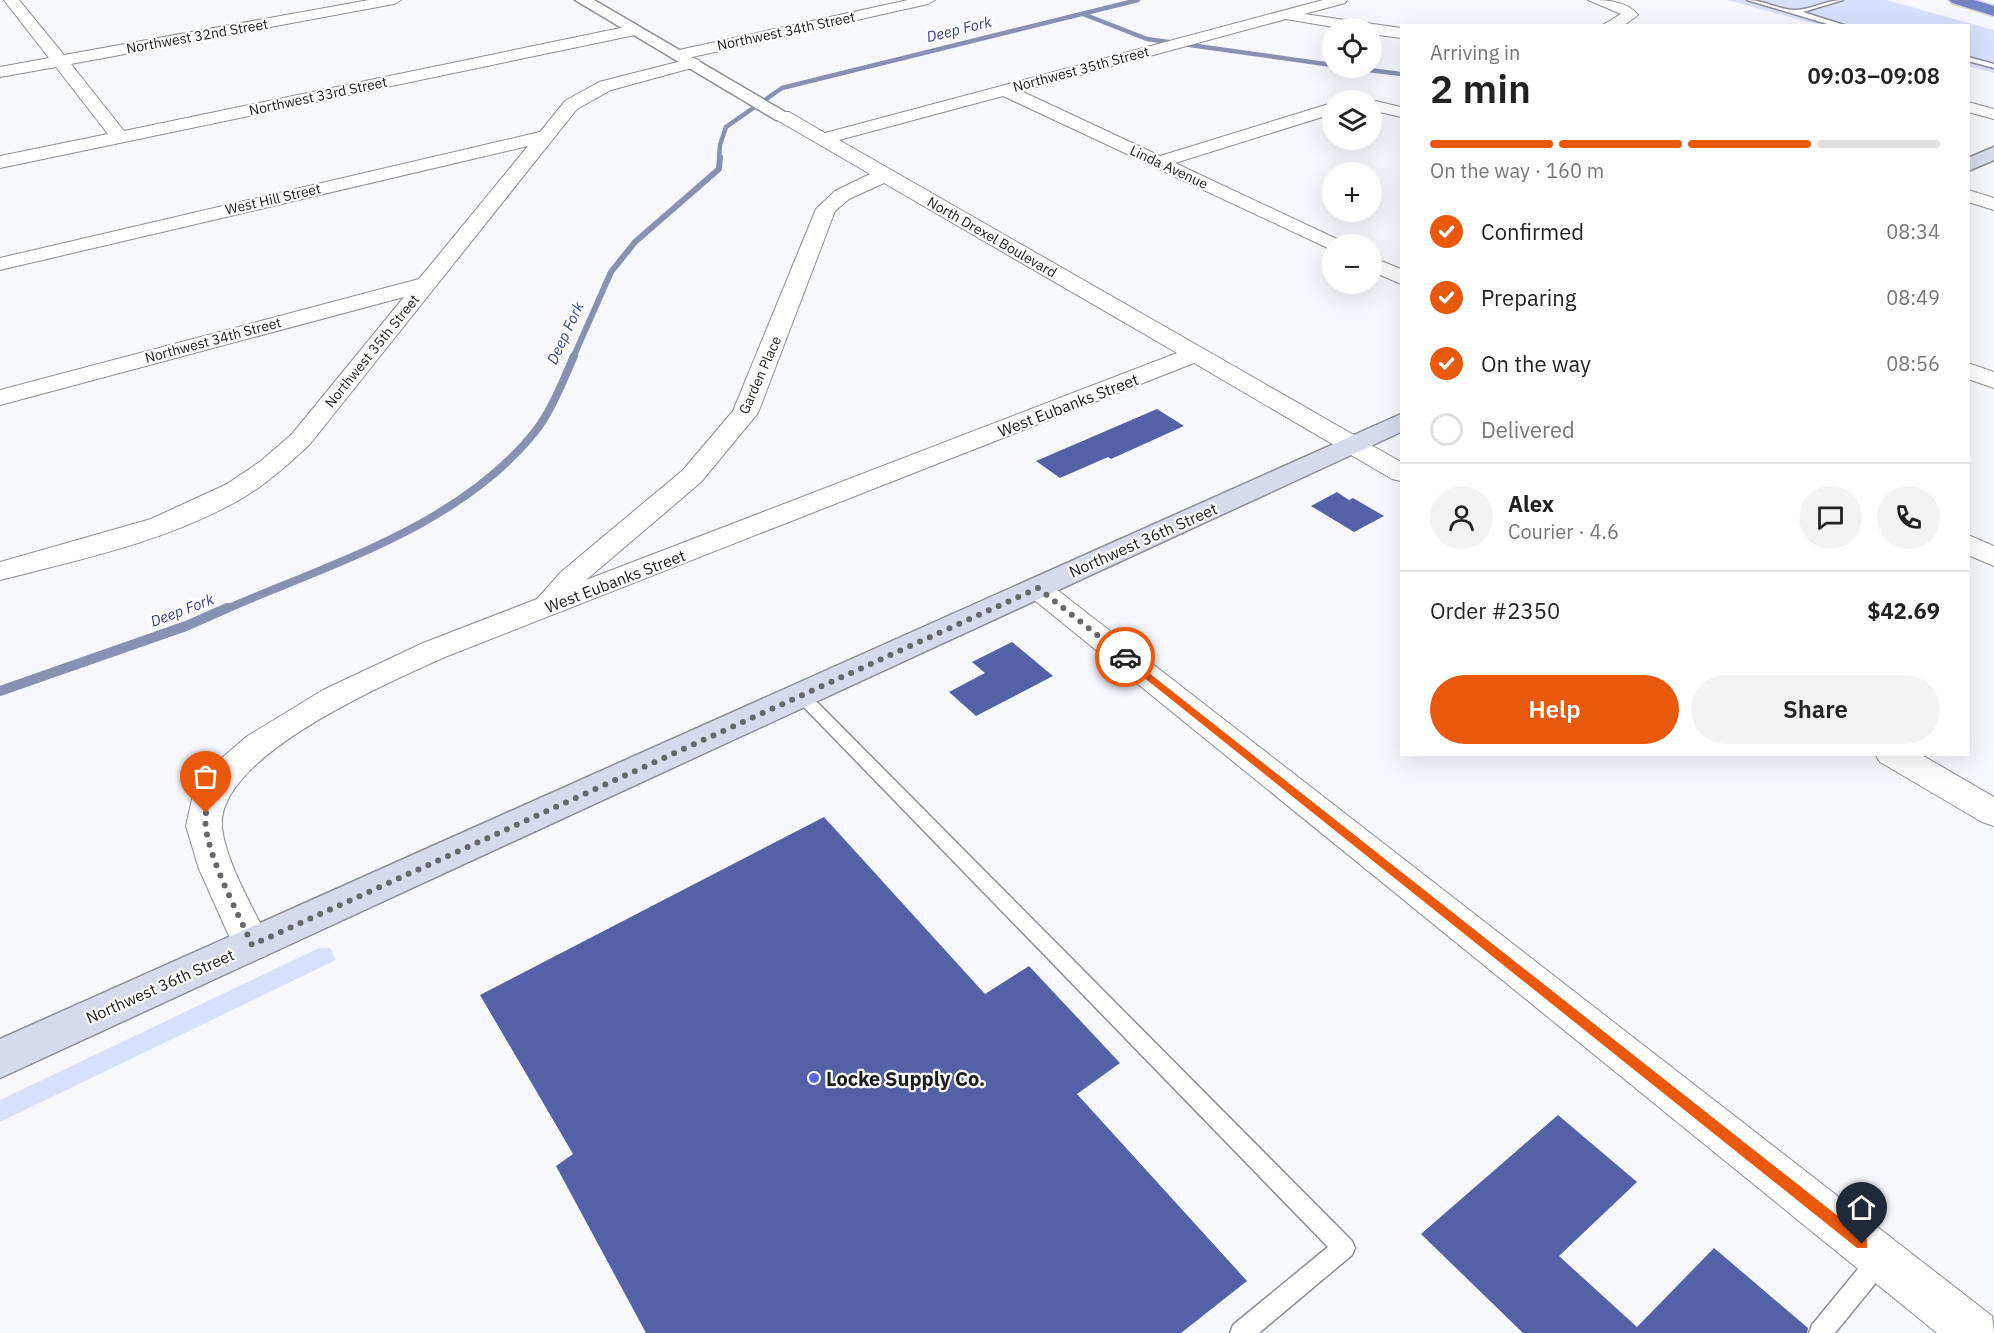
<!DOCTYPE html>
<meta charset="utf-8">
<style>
body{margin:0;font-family:"IBM Plex Sans",sans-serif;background:#f2f2f2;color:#222;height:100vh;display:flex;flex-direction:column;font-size:22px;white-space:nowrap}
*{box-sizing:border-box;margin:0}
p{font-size:20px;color:#767676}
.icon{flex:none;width:33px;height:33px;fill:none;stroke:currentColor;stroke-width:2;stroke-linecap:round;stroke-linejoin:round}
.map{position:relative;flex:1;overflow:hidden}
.sheet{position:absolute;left:1400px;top:24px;width:570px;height:732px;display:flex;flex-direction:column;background:#fff;border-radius:0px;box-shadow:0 6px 24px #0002}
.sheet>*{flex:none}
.fabs{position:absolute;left:1322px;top:18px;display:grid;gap:12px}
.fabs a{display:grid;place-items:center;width:60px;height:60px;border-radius:50%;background:#fff;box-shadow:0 6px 24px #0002;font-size:30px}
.pin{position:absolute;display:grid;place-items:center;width:51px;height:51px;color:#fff;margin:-62px -26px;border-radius:50% 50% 50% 0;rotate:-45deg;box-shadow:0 0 6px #0007}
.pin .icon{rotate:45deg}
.courier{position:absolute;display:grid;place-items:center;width:60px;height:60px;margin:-30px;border:4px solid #ea580c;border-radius:50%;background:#fff;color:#222;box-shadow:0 2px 8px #0007}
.overview em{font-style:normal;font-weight:600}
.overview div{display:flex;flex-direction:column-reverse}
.overview{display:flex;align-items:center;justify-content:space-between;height:102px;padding:0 30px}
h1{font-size:39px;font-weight:600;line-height:45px}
.bar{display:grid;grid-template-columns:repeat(4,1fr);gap:9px 6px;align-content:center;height:72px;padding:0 30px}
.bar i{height:8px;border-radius:4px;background:#e0e0e0}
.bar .active{background:#ea580c}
.bar p{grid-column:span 4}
.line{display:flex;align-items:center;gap:15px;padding:0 30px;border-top:2px solid #e0e0e0}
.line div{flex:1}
.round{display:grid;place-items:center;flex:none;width:63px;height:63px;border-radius:32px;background:#f2f2f2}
ol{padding:0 30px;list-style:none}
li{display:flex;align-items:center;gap:18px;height:66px}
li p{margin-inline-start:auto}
li .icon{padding:6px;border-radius:50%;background:#ea580c;color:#fff;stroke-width:4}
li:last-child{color:#767676}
li i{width:33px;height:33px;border:3px solid #e0e0e0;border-radius:50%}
.primary-button{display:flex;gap:12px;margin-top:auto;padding:12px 30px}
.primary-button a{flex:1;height:69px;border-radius:36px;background:#ea580c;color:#fff;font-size:24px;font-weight:600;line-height:69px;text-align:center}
.primary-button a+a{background:#f2f2f2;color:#222}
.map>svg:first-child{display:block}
.green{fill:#d8e0fd}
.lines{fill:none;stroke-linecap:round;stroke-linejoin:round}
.stream-far3{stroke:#8891b2;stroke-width:4.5}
.stream-far2{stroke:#8891b2;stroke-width:6}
.stream-far1{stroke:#8891b2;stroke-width:8}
.stream{stroke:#8891b2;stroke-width:10}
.building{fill:#5362a7}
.service-casing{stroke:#8c8e96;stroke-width:3}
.minor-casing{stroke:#8c8e96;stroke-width:2}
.tertiary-casing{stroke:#8c8e96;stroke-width:3}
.secondary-casing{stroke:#8c8e96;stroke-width:3}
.motorway-casing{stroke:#d6d6d6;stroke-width:3}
.service{fill:#fff;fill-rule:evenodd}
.minor{fill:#fff;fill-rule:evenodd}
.tertiary{fill:#fff;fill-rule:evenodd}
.secondary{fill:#d5daed;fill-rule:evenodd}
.motorway{fill:#7483c4;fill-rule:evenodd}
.route{fill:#ea580c}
.done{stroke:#67686c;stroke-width:6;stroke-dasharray:0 10.8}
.poi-dot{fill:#5568de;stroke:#fff;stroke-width:2}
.labels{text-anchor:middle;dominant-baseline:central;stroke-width:4.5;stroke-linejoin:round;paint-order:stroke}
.far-street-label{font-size:14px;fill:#1a1b1e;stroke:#fff}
.far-water-label{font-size:15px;font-style:italic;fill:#323d94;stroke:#fff}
.street-label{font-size:16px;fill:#1a1b1e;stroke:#fff}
.near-poi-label{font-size:20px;font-weight:bold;fill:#1a1b1e;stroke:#fff;text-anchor:start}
</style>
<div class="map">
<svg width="1994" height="1333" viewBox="0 0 1994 1333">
<rect width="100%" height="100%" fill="#f7f8fe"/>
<path class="green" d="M1727,0H1886L1994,30V73L1968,66V26L1820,25Z
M319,948H330L336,960L0,1122V1100Z"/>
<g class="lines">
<path class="stream-far3" d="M1083,14L1147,39L1332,65
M1353,68L1401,74
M719,158L720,145L726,127L782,88L1138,0"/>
<path class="stream-far2" d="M573,358L611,272L635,242L719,169L720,157"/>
<path class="stream-far1" d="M224,610C330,564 459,526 534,433C551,412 563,381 574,356"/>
<path class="stream" d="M0,691L186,626L227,608"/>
</g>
<path class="building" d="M1157,409L1184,426L1111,459L1108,457L1060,478L1036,461Z
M1337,492L1349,500L1353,498L1384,516L1354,532L1311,506Z
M1012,642L1053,676L976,716L949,692L985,673L972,662Z
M824,817L985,994L1029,966L1120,1063L1077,1094L1247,1281L1181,1333H646L556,1166L573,1154L480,995Z
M1558,1115L1637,1182L1559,1256L1637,1327L1714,1248L1808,1328L1807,1333H1523L1421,1234Z"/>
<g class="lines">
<g class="service-casing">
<path id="service" d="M1747,0C1764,0 1779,10 1795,10C1811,10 1826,0 1843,0L1803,12L1847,26H1834Z
M1968,57L1994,64V68L1968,61Z
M801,690L806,691L1352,1241L1355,1248L1352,1255L1259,1333H1230L1233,1325L1328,1247L796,699L793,695L796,691Z
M1879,1250L1887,1253L1890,1261L1887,1269L1835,1333H1809L1812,1325L1871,1253Z"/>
</g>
<g class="minor-casing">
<path id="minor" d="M4,0H19L64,55L369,0H401L394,4L71,64L124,131L635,25L643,30L635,35L0,168V156L108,134L56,67L0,77V67L49,58Z
M908,0H935L928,4L679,60L671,55L679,50Z
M1323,0H1347L1345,3L1304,14L1401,28V38L1371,34V28H1339L1286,19L1021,91L1160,156L1332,103V114L1175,163L1339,240L1342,244H1332V250L1003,96L839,140L1401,462V481L1392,479L1194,363L445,657C390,682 216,756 222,827C225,861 256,913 271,945L266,956L252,960L238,956L199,869L186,826L192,799L216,763L246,737L323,690L423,643L537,599L561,572L683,470L733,411L816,209L835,191L870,174L777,120L774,116L777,112H789L825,133ZM884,183L1177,353L586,580L701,482L758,413L835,211L849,199Z
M1588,0C1605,0 1626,0 1638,15L1623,26H1601L1621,14Z
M693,58L699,60L701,63L699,66L611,90L577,109L310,444C290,463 270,481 246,496C172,540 83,559 0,580V562L151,519L227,484L261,461L292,434L404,297L0,405V390L419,279L528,146L0,270V258L540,132L565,101L599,82Z
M1368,100H1371L1401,107V117L1371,110V100Z
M1968,102L1994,109V119L1968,112Z
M1968,190L1994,198V210L1968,202Z
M1371,257L1401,269V284L1371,271Z
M1968,363L1994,372V388L1968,379Z
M1968,535L1994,546V566L1968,555Z
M1037,579L1047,582L1992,1316L1994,1333H1937L1027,594L1022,588L1027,582Z
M1875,754H1920L1994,797V826L1982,822L1880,762Z"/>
</g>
<g class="tertiary-casing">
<path id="tertiary" d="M575,0H594L792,116L790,120H776Z"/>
</g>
<g class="secondary-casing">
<path id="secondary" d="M1994,147V160L1968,171V158Z
M1401,414V432L0,1078V1039Z"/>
</g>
<g class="motorway-casing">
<path id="motorway" d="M1949,0H1974L1994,6V16L1952,3Z"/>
</g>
<use href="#service" class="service"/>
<use href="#minor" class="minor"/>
<use href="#tertiary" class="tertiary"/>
<use href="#secondary" class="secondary"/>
<use href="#motorway" class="motorway"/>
</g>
<path class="route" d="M1125,654L1867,1239V1248H1857L1122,660V655Z"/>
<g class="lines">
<path class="done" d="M206,813C200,844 239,914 252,945L1038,588L1125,657"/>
</g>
<circle class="poi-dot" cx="814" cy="1078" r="6"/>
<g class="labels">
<g class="far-street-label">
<text transform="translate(786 31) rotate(-12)">Northwest 34th Street</text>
<text transform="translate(197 36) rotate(-10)">Northwest 32nd Street</text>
<text transform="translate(1081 69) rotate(-15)">Northwest 35th Street</text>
<text transform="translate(318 96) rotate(-12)">Northwest 33rd Street</text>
<text transform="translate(1169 167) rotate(25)">Linda Avenue</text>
<text transform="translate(273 199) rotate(-13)">West Hill Street</text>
<text transform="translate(992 237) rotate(30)">North Drexel Boulevard</text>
<text transform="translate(213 340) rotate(-15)">Northwest 34th Street</text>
<text transform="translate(372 351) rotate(-51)">Northwest 35th Street</text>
<text transform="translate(760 375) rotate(-66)">Garden Place</text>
</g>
<g class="far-water-label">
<text transform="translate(959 29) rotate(-14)">Deep Fork</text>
<text transform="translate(565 333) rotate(-65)">Deep Fork</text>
<text transform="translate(182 610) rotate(-21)">Deep Fork</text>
</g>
<g class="street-label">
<text transform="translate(1068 405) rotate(-21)">West Eubanks Street</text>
<text transform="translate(1143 540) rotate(-24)">Northwest 36th Street</text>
<text transform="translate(615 581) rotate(-21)">West Eubanks Street</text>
<text transform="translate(160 986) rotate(-24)">Northwest 36th Street</text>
</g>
<g class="near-poi-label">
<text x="826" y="1078">Locke Supply Co.</text>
</g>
</g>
</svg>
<div class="fabs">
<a><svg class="icon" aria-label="locate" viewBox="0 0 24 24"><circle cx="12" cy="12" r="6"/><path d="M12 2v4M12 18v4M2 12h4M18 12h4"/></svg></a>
<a><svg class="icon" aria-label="layers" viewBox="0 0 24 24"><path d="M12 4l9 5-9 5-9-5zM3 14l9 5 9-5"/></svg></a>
<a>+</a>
<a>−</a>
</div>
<div class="pin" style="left:206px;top:813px;background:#ea580c"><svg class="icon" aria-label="bag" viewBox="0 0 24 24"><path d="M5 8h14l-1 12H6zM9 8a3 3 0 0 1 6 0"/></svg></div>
<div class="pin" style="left:1862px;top:1244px;background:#1f2937"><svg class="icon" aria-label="home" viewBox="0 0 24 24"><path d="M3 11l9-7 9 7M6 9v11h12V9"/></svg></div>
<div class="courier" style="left:1125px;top:657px"><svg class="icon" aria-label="car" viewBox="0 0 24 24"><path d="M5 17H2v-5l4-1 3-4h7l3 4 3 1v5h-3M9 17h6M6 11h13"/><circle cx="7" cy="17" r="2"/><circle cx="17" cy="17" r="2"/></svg></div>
<section class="sheet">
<div class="overview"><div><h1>2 min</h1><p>Arriving in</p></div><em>09:03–09:08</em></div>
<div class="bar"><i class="active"></i><i class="active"></i><i class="active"></i><i></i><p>On the way · 160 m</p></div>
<ol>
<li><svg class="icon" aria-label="check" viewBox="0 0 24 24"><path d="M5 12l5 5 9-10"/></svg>Confirmed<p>08:34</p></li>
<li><svg class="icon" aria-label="check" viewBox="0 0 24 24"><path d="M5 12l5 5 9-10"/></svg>Preparing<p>08:49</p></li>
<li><svg class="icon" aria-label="check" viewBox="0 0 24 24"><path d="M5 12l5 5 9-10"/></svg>On the way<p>08:56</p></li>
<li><i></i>Delivered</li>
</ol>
<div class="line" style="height:108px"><a class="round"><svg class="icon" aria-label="person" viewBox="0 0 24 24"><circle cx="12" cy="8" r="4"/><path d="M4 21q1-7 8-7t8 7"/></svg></a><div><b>Alex</b><p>Courier · 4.6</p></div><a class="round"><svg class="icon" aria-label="chat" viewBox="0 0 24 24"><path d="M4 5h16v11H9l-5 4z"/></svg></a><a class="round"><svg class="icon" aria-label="phone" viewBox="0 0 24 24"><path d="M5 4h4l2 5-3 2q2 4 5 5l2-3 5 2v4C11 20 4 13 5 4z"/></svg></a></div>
<div class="line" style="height:78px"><div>Order #2350</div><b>$42.69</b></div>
<div class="primary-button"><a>Help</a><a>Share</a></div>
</section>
</div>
